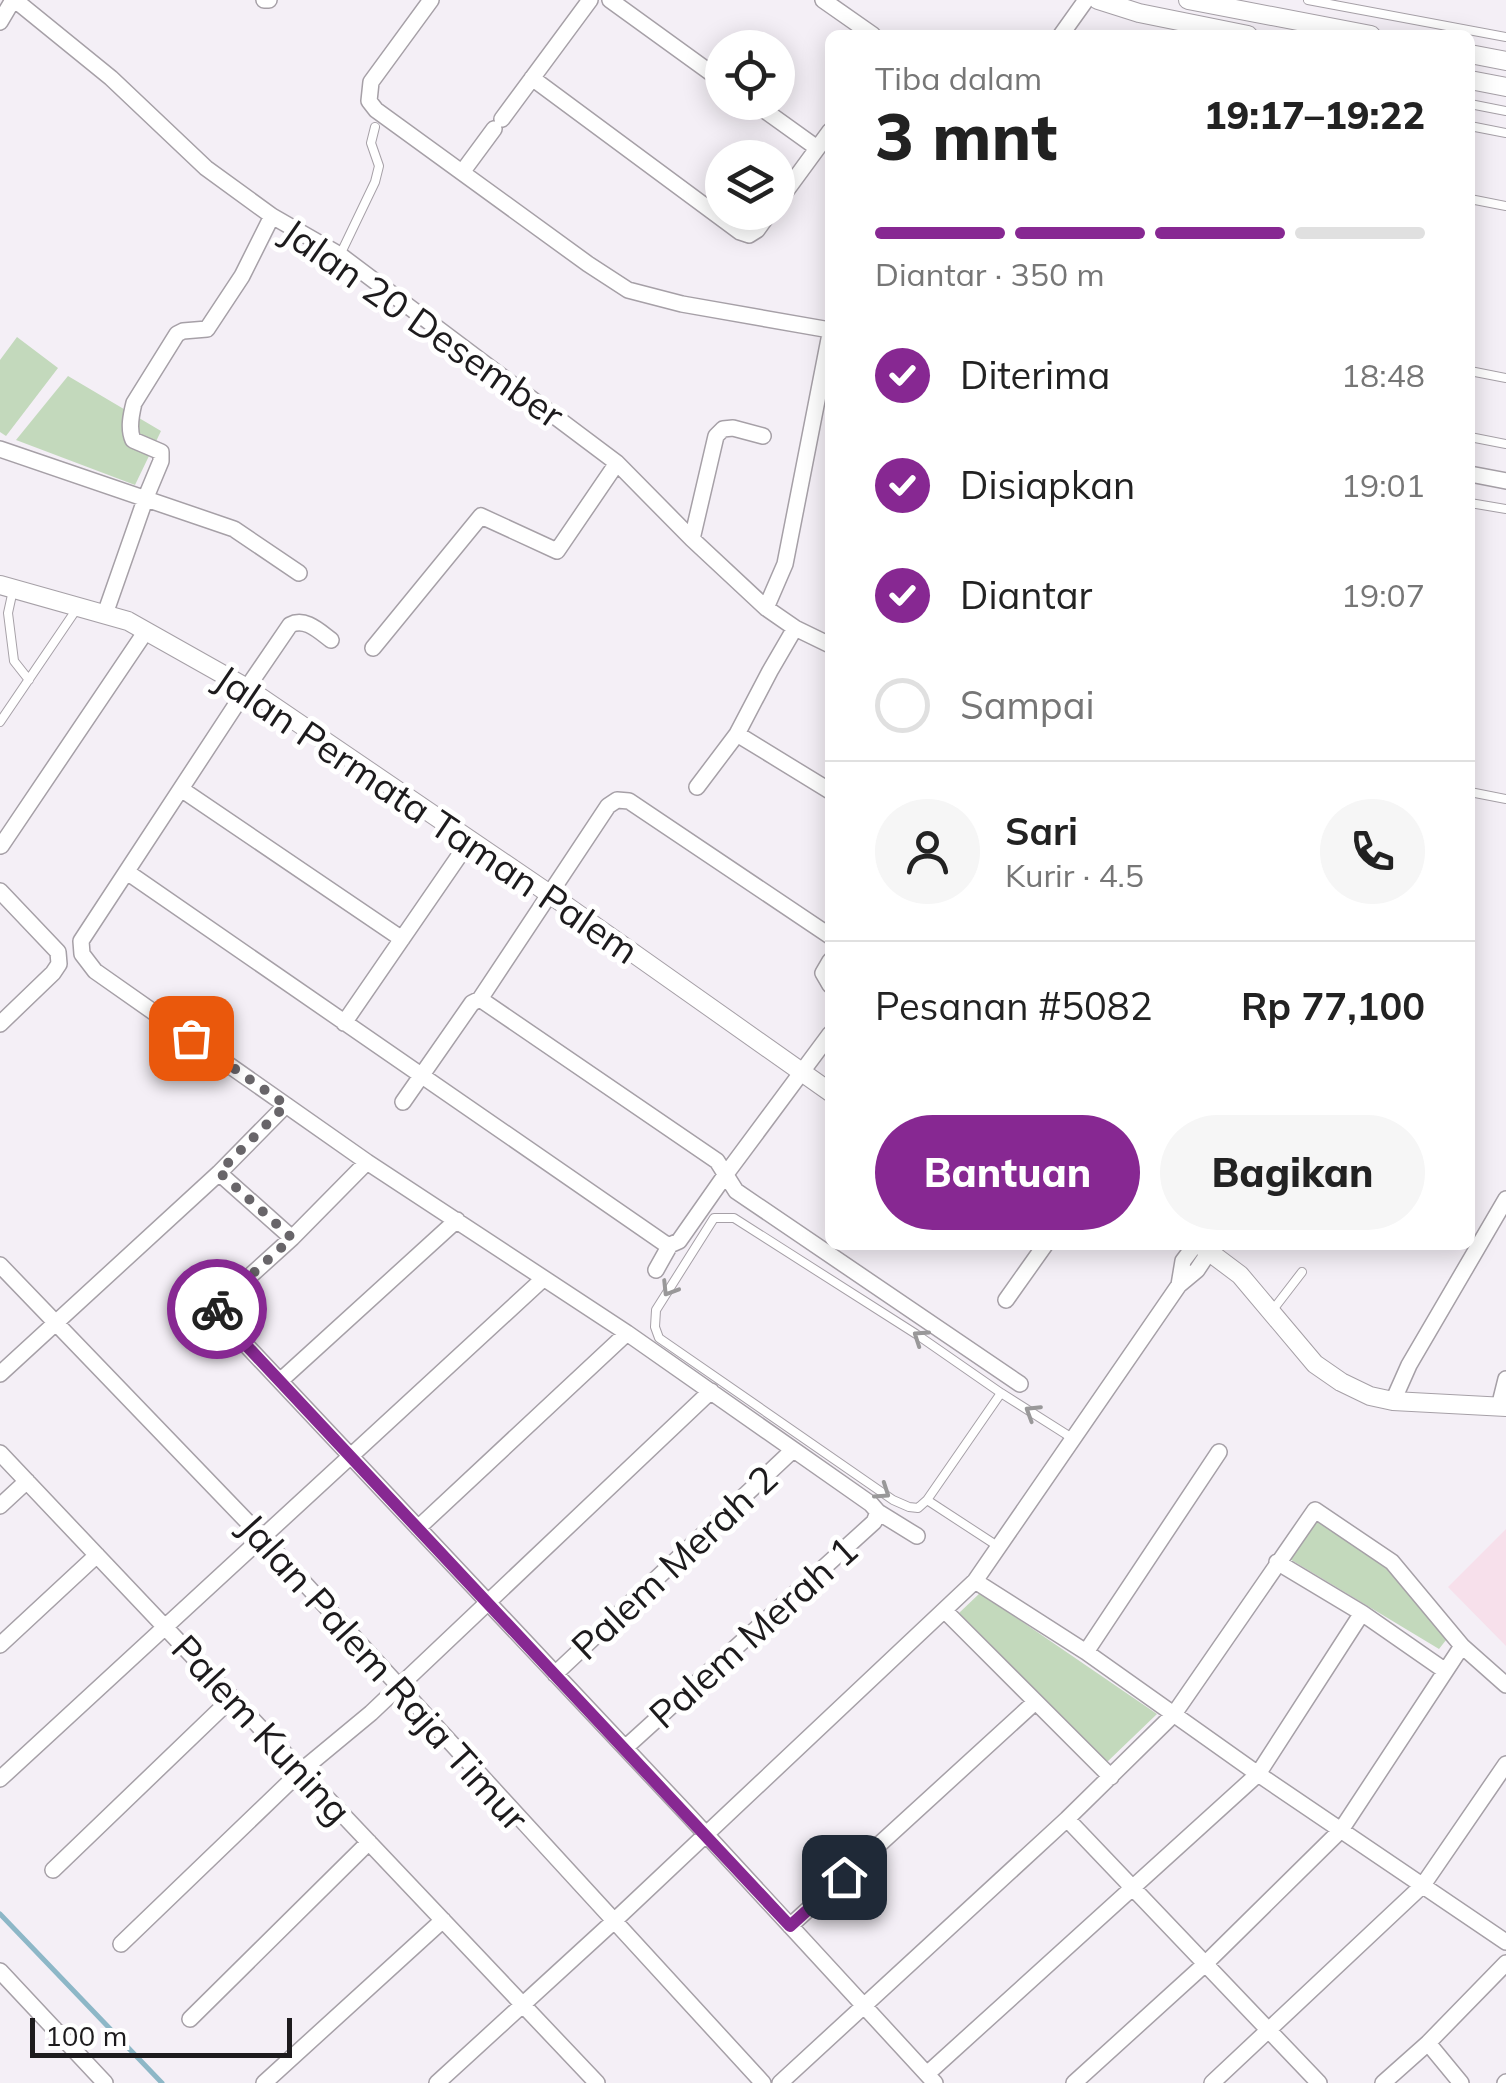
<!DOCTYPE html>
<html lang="id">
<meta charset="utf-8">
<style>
body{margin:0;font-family:Mulish,sans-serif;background:#f6f6f6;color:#222;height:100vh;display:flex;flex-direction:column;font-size:38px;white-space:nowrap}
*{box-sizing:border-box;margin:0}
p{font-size:32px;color:#767676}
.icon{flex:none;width:55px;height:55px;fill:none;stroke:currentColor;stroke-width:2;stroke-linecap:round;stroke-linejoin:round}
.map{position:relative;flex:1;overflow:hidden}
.drawer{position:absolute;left:825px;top:30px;width:650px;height:1220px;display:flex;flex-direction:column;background:#fff;border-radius:15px;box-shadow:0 5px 25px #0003}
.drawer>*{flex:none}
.tools{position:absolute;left:705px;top:30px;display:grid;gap:20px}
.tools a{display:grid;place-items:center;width:90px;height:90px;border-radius:50%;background:#fff;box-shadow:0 5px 25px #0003;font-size:50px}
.scale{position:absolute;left:30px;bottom:25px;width:262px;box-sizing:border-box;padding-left:10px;border:5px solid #1d1b1d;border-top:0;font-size:28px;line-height:35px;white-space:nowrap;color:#1d1b1d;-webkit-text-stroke:8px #fff;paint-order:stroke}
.pin{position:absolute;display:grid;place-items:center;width:85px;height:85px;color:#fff;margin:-42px;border-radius:20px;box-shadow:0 5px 15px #0006}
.courier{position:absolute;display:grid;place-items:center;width:100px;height:100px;margin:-50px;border:8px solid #872892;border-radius:50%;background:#fff;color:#222;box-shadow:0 2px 12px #0007}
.headline em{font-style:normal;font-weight:800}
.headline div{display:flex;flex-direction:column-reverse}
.headline{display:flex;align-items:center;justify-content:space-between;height:170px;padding:0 50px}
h1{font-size:65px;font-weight:800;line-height:75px}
.bar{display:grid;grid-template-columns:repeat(4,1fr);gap:15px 10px;align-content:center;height:120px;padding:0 50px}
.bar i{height:12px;border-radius:8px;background:#e0e0e0}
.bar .active{background:#872892}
.bar p{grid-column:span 4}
.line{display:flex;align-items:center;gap:25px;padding:0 50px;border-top:2px solid #e0e0e0}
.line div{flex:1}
.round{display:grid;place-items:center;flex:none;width:105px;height:105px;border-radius:52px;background:#f6f6f6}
ol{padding:0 50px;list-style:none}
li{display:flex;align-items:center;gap:30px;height:110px}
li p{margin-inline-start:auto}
li .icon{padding:10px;border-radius:50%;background:#872892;color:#fff;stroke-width:4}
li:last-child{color:#767676}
li i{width:55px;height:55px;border:5px solid #e0e0e0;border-radius:50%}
.action{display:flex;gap:20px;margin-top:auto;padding:20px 50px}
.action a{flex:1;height:115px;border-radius:60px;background:#872892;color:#fff;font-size:40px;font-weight:800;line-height:115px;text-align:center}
.action a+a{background:#f6f6f6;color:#222}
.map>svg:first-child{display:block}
.education{fill:#f7e0eb}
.green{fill:#c3d9bc}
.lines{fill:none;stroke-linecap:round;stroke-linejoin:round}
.stream{stroke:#8db7c7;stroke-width:5}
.service-casing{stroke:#a6a0a7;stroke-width:10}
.minor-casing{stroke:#a6a0a7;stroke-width:18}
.tertiary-casing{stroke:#a6a0a7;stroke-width:20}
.service{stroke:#fff;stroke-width:8}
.minor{stroke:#fff;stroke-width:15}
.tertiary{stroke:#fff;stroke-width:18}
.oneway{stroke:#999899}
.done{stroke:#686569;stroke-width:10;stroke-dasharray:0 18}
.route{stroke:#872892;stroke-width:12}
.labels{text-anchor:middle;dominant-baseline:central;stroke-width:10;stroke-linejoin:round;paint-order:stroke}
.street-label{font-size:38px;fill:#1d1b1d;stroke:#fff}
</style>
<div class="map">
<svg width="1506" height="2083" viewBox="0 0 1506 2083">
<rect width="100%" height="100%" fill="#f4eff6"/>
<path class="education" d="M1506,1529V1646L1448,1587Z"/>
<path class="green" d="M17,337L58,368L6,436L0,432V360Z
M68,376L161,431L135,485L16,440Z
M1315,1516L1398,1572L1450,1635L1439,1649L1288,1558Z
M980,1593L1157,1714L1106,1763L959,1613Z"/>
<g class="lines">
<path class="stream" d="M0,1914L162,2083"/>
<g class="service-casing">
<path id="service" d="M1308,0L1506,37
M1470,104L1506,111
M1470,126L1506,133
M1470,199L1506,206
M340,255L375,182L379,166L371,143L375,127
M1470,371L1506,378
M1470,437L1506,444
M1470,503L1506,509
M13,590L8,613L14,661L29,680
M0,722L78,607
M1470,792L1506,799
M1272,1311L1302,1272
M1001,1393L927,1500L918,1508L909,1507L893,1500L659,1338L655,1327L656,1310L714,1218H734L916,1334L1001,1393L1072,1438
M927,1500L999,1547"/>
</g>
<g class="minor-casing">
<path id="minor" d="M15,0L111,78L206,168L272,216L340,255L617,463L692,539L766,608L795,628L830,645
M264,0H269
M431,0L371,82L369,101L376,110L588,264L628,290L682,304L830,330
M610,0L722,81
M823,0L873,35
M0,22L13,0
M1061,35L1086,0
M532,78L740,232L749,235L757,230L770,212
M753,102L817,148
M502,119L590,0
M463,171L494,129
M778,202L830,131
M0,449L234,529L299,573
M1470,474L1506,481
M692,539L716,436L723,429L733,428L763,436
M766,608L785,564L830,334
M105,614L146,497L161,461V452L133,440C128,429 131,415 134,403L177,334L183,331L207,329L242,276L272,216
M331,640C319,631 305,617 290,625L247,688L81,941L82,954L95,971L367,1162L627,1333L871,1504L878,1512L917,1536
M373,648L481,516L557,551L617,463
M737,734L830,791
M697,787L737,734L770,671L795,628
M181,789L402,939
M1,846L146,631
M127,872L664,1243L670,1245
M0,891L58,952L59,964L53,973L0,1024
M830,961L823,973L830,985
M480,999L717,1161L736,1191L1020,1384
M344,1023L470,840
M403,1102L472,1003L480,999L608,806L617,800L629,801L830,936
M367,1162L292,1238L218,1305L216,1313L690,1817L935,2083
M219,1173L292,1238
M0,1265L263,1538L763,2083
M656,1270L670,1245L679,1241L726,1174L830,1034
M1179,1285L1183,1261L1195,1245
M1006,1300L1045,1245
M0,1374L219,1173L286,1105
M280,1381L457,1220
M1393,1401L1409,1365L1506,1199
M1499,1407L1506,1379
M0,1453L597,2083
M0,1506L27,1481
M418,1528L627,1333
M1277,1562L1362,1613L1444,1670
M975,1581L1086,1652L1258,1774L1506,1942
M945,1611L1111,1777
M0,1645L97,1555
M1086,1652L1219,1452
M555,1674L793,1450
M625,1748L874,1522L878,1512
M0,1779L543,1279
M1067,1819L1319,2083
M53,1870L232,1698
M790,1926L1034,1703
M121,1944L301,1771L371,1713L711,1391
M0,1971L105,2083
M190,2019L369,1842
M1428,2043L1461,2083
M927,2074L1258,1774L1362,1613
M264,2083L443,1920
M437,2083L613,1922L975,1581L1179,1285L1197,1270L1209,1252
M780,2083L1067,1819L1174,1714L1315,1510L1392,1562L1462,1646L1506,1685
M1074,2083L1204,1965L1341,1830L1462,1646
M1212,2083L1423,1885L1506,1764
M1383,2083L1428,2043L1506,1963
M1505,2083L1506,2082"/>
</g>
<g class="tertiary-casing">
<path id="tertiary" d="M1098,0L1139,13L1248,35
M1188,0L1371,35
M1470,54L1506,61
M1470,80L1506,87
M0,585L128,621L247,688L551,895L830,1092
M1200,1245L1240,1275L1315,1364L1341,1382L1370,1396L1393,1401L1506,1407"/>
</g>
<use href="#service" class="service"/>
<use href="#minor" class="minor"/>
<use href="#tertiary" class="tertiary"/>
</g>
<defs><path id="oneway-chevron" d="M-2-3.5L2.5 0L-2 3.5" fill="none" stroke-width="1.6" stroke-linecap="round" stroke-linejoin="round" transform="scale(2.5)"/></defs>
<g class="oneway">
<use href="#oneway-chevron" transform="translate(669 1289) rotate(122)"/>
<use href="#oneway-chevron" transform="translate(920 1337) rotate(-146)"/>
<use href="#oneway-chevron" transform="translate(1032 1412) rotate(-148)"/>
<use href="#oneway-chevron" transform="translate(883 1492) rotate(34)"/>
</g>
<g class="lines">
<path class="done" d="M191,1038L286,1105L219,1172L292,1238L218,1305L217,1309"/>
<path class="route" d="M217,1309L216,1313L790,1926L844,1877"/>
</g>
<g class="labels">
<g class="street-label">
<text transform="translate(423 323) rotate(35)">Jalan 20 Desember</text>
<text transform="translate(427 814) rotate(34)">Jalan Permata Taman Palem</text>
<text transform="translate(674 1562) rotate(-43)">Palem Merah 2</text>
<text transform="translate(753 1632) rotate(-42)">Palem Merah 1</text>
<text transform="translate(384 1672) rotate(48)">Jalan Palem Raja Timur</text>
<text transform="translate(262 1729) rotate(47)">Palem Kuning</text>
</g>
</g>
</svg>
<div class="tools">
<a><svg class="icon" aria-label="locate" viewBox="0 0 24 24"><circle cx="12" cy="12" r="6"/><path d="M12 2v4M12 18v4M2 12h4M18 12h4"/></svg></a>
<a><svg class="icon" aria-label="layers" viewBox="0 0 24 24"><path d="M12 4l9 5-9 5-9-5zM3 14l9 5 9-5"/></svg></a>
</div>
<div class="scale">100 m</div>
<div class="pin" style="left:191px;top:1038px;background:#ea580c"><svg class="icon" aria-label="bag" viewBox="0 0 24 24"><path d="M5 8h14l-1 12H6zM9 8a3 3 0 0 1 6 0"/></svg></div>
<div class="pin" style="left:844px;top:1877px;background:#1f2937"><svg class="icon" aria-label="home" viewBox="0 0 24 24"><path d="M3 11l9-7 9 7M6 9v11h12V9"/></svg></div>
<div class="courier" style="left:217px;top:1309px"><svg class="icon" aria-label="bike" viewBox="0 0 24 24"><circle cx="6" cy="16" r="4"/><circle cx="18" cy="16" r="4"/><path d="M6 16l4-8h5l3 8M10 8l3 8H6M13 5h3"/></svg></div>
<section class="drawer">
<div class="headline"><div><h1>3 mnt</h1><p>Tiba dalam</p></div><em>19:17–19:22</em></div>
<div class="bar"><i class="active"></i><i class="active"></i><i class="active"></i><i></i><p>Diantar · 350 m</p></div>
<ol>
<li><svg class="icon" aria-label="check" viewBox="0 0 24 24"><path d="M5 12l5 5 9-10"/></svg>Diterima<p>18:48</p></li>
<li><svg class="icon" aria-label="check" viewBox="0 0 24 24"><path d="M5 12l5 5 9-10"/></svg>Disiapkan<p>19:01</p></li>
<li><svg class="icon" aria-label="check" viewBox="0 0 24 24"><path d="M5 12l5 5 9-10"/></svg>Diantar<p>19:07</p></li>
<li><i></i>Sampai</li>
</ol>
<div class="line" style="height:180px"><a class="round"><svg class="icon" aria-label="person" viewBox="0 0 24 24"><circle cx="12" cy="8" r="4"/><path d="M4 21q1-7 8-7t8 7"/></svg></a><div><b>Sari</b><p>Kurir · 4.5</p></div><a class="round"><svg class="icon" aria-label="phone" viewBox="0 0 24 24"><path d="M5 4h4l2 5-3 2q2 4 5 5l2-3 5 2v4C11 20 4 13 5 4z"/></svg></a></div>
<div class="line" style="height:130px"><div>Pesanan #5082</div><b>Rp 77,100</b></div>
<div class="action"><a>Bantuan</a><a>Bagikan</a></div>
</section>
</div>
